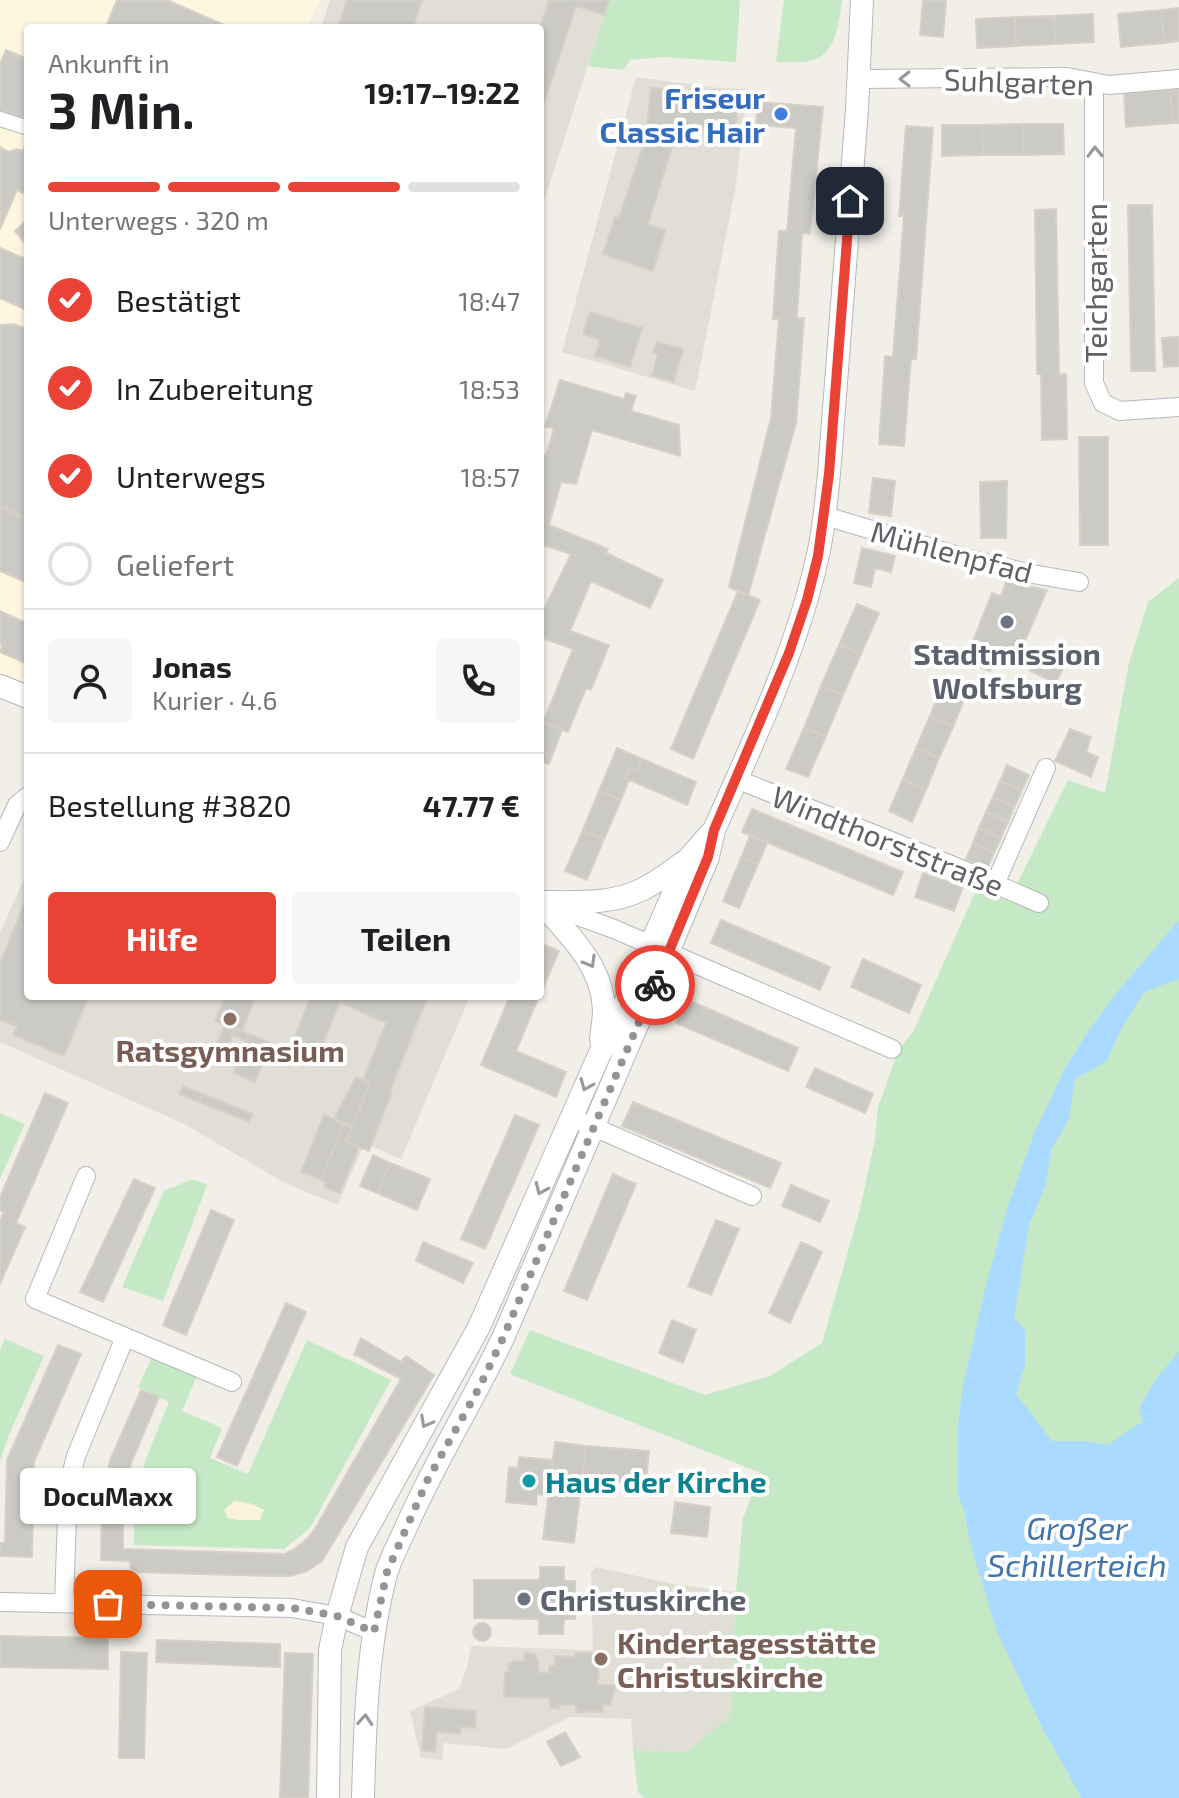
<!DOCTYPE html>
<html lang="de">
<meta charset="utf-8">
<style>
body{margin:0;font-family:"Exo 2",sans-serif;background:#f6f6f6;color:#202124;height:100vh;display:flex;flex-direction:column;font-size:30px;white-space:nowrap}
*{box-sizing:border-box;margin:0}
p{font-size:26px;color:#757577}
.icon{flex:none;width:44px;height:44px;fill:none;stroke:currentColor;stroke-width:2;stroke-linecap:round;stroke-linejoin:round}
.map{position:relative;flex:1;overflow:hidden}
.sheet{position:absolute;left:24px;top:24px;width:520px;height:976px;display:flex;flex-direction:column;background:#fff;border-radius:8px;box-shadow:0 2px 6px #0004}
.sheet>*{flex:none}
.pin{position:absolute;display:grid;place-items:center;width:68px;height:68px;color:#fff;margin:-34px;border-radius:16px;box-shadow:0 4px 12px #0006}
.courier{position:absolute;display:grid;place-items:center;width:80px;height:80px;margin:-40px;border:6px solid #ea4335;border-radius:50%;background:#fff;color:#222;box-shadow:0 2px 10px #0007}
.bubble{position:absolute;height:56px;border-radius:8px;background:#fff;box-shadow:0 2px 6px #0004;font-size:26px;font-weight:700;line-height:56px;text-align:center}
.summary em{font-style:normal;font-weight:700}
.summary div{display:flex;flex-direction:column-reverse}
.summary{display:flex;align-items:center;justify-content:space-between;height:136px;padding:0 24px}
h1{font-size:52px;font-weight:700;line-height:60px}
.bar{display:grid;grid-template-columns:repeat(4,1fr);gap:12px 8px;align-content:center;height:96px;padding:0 24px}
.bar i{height:10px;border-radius:6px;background:#e0e0e0}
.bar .active{background:#ea4335}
.bar p{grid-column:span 4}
.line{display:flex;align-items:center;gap:20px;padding:0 24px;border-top:2px solid #e0e0e0}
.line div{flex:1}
.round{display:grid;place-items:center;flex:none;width:84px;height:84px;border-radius:8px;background:#f6f6f6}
ol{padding:0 24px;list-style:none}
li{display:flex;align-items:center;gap:24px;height:88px}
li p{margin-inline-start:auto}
li .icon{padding:8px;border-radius:50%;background:#ea4335;color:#fff;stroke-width:4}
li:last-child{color:#757577}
li i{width:44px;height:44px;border:4px solid #e0e0e0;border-radius:50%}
.cta{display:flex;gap:16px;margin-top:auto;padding:16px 24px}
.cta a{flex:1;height:92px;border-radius:8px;background:#ea4335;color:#fff;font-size:32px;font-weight:700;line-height:92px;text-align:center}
.cta a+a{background:#f6f6f6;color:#202124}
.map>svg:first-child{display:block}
.commercial{fill:#fef7e0}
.education{fill:#e1ded6}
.green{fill:#c5e8c5}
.sand{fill:#fbf3d9}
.water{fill:#aadaff}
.building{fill:#cccac5;stroke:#d6d1c6;stroke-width:2}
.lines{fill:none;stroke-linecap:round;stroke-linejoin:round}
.pedestrian-casing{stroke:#b5b8bc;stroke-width:16}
.minor-casing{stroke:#b5b8bc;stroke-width:20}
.tertiary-casing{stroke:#b5b8bc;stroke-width:24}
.pedestrian{stroke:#fff;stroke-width:14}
.minor{stroke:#fff;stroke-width:18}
.tertiary{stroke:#fff;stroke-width:22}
.oneway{stroke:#979a9d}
.done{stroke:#929495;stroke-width:8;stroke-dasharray:0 14.4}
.route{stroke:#ea4335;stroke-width:10}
.shop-dot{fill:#3f7fe0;stroke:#fff;stroke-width:3}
.worship-dot{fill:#6b7280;stroke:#fff;stroke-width:3}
.education-dot{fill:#8d6e63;stroke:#fff;stroke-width:3}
.culture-dot{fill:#0f9aa8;stroke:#fff;stroke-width:3}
.labels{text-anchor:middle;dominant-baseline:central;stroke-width:8;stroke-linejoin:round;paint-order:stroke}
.street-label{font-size:30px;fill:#5f6368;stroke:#fff}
.shop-label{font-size:30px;font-weight:bold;fill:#366cbe;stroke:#fff;text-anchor:end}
.worship-label{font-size:30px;font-weight:bold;fill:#5b616d;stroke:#fff}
.education-label{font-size:30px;font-weight:bold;fill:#785e54;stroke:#fff}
.culture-label{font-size:30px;font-weight:bold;fill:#0d838f;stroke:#fff;text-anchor:start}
.water-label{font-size:32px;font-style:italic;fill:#4174aa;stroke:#fff}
</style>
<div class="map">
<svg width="1179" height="1798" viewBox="0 0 1179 1798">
<rect width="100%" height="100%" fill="#f1efe8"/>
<path class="commercial" d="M0,0H320L306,28H28V684L0,673Z"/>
<path class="education" d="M330,0H347L338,28H321Z
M422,0H609L540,214V28H413Z
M636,77L718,88L748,89L735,190L695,391L562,352Z
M28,870V996H470L401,1159L371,1146L369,1151L362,1149L338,1205L285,1183L184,1124L0,1042V933Z
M597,1567L673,1584L736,1592L730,1716L686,1752L633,1750L631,1719L570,1717L506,1749L444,1743L442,1760L421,1758L410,1711L459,1689L467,1667L471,1646L593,1650L591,1572Z"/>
<path class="green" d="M609,0H740L736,62L664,57L630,60L623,70L588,66Z
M784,0H842C839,22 837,55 810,61C799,63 787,62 776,62Z
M1179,578V1798H644L638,1792L633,1750L686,1752L730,1716L736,1592L743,1518L761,1473L510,1374L530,1330L705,1395L770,1376L822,1343L860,1209L875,1140L878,1107L899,1049L913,1032L981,879L1013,892L1068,780L1105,793L1129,663L1148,602Z
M0,1113L25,1124L0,1178Z
M192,1179L207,1185L163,1301L122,1287L164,1191Z
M5,1339L44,1356L9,1435L0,1461V1349Z
M307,1340L391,1380L310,1528L284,1549L134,1545V1508L144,1464L169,1402L138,1387L153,1355L198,1374L182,1411L222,1428L210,1458L248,1474Z"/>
<path class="sand" d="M234,1501L249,1503L264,1510L260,1520H238L228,1518L224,1510Z"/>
<path class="water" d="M1179,920V979L1144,992L1120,1031L1107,1061L1075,1079L1069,1119L1052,1148L1045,1187L1029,1225L1014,1318L1025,1330V1365L1016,1394L1052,1441H1084L1108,1445L1143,1421L1139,1408L1154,1382L1179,1351V1798H1082L1045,1733L997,1632L970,1543L964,1509L957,1493L958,1425L963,1385L987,1281L1008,1206L1034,1134L1064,1070L1087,1033L1119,990Z"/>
<path class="building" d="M117,0H167L231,28H114L107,24Z
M347,0H422L413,28H338Z
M549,0H609L604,15L576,6L540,116V28Z
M923,0H946L943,37L920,35Z
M1179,8V41L1164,43L1161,10Z
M1161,10L1164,43L1121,47L1118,14Z
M1093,14L1094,42L1055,44L1054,16Z
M1054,16L1055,44L1016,46L1015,17Z
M1015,17L1016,46L977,48L976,19Z
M6,50L28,59V123L0,111V64Z
M651,88L739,95L735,133L678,128L648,224L665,230L653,271L603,254L615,217L619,218L650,125H647Z
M1179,89V123H1173L1170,90Z
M1170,90L1173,123L1126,127L1124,93Z
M758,102L823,107L810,234L802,233L797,318H804L796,423L748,596L729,587L771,418L779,319H773L779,231H787L796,128L756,125Z
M1023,124H1063L1064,154L1023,155Z
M1023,124V155H983L982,125Z
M942,125H982L983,155L942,156Z
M906,126L933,128L916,359H911L904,446L879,444L885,356L893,357L904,216H899Z
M28,142V191L22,193L17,190L0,229V146L1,148L9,152L16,149L23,151L26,143Z
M1128,205H1152L1155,371H1131Z
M1056,209L1059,375L1066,374L1067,439L1042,440L1041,374H1037L1035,210Z
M28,219V247L15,231Z
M0,248L28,260V311L0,298Z
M590,312L642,328L630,367L595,356L600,340L583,334Z
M14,324L28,330V519L0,507V325Z
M1179,337V366L1164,367L1162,338Z
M657,342L683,349L674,382L652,375L658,355L653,353Z
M560,380L624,399L626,393L636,396L631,411L679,425L680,456L592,430L576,484L561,482L549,525L608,549L606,553L663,580L650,608L591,581L570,631L609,645L591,690L586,688L568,732L543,723L573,649L540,637V618L571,554L540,544V454L546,456L554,428L545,427Z
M1079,437H1108V545H1080Z
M873,478L895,481L891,516L869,513Z
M1007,481L1006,538H981L980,482Z
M0,507L28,519V583L0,571Z
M862,548L895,556L891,572L875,568L871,587L854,583Z
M1006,582L1047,590L1018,657L1000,649L990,671L965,662L992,593L1001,596Z
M738,591L760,600L693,759L671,749Z
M857,604L879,613L861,654L839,645Z
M0,611L28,624L27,664L0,652L2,646L0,645Z
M839,645L861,654L843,695L821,686Z
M1038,649L1066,662L1056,683L1030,671Z
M943,684L966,695L953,727L930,716Z
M821,686L843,695L826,736L804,728Z
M930,716L953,727L939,758L916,748Z
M540,722L562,730L549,764L540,761Z
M804,728L826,736L808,777L786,769Z
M1070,729L1091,737L1086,752L1098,757L1091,777L1055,761Z
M617,748L642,759L637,771L629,768L625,778L629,780L621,800L599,791Z
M916,748L939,758L926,790L903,779Z
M642,759L696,782L687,805L625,778L629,768L637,771Z
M1007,765L1029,775L1022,790L1000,781Z
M903,779L926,790L912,822L889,811Z
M1000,781L1022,790L1015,806L993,797Z
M599,791L621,800L604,839L583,830Z
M993,797L1015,806L1008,822L986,812Z
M752,809L903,872L893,895L742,832Z
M986,812L1008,822L1001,838L979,828Z
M979,828L1001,838L994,853L973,843Z
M583,830L604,839L587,880L565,871Z
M750,836L767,843L758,864L741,858Z
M973,843L994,853L987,869L966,859Z
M741,858L758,864L739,908L723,901Z
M923,873L963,887L954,911L915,897Z
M28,894V996H89L64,1056L13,1035L17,1026L0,1020V964Z
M721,920L830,967L820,990L711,943Z
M540,943L559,951L540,995Z
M863,959L921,985L909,1013L851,987Z
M225,996H256L242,1031L215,1021Z
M311,996H391L396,998L397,996H423L427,998L390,1091L392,1092L369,1151L346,1142L370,1083L363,1080L386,1023L340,1002L316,1061L289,1051Z
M510,996H539L516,1051L566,1072L556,1097L481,1065Z
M686,999L798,1048L788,1071L676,1023Z
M225,1025L235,1029L227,1049L216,1045Z
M235,1029L249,1034L246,1041L233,1035Z
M249,1034L271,1043L255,1082L233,1073Z
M815,1068L873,1094L865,1113L806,1087Z
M356,1077L370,1083L352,1127L334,1119Z
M183,1086L203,1094L199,1102L179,1094Z
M45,1093L68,1103L16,1223L25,1227L0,1284V1221L4,1212L0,1210V1197Z
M203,1094L253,1114L249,1122L199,1102Z
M633,1102L781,1163L770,1188L622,1126Z
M324,1115L344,1123L321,1180L301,1172Z
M515,1115L539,1125L485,1249L461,1239Z
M344,1123L352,1127L346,1142L359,1147L340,1193L324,1187L326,1182L321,1180Z
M373,1155L390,1163L377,1193L360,1186Z
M390,1163L430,1179L417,1210L377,1193Z
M613,1174L636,1184L587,1300L564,1291Z
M134,1179L155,1188L103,1302L80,1292Z
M791,1185L829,1201L820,1222L782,1206Z
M211,1210L234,1220L186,1335L163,1325Z
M716,1220L739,1229L711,1295L688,1286Z
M423,1242L473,1263L463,1283L416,1261Z
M801,1242L822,1252L790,1323L769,1313Z
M286,1303L306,1312L237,1466L217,1457Z
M672,1320L696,1330L683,1363L659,1353Z
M361,1338L401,1362L406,1356L434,1375L322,1561L307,1571L290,1576H273L131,1572L130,1561L101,1560L102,1494L111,1458L141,1390L159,1397L131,1463L123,1502V1549L285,1554L295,1549L309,1537L318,1524L401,1379L354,1354Z
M58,1345L81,1354L34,1462L32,1557L0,1556V1543H5L7,1460Z
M555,1442L586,1446L574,1543L543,1539Z
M586,1446L649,1451L646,1484L582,1479Z
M519,1457L553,1460L549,1495L537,1494L536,1505L506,1502L509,1467L518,1468Z
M675,1502L710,1507L707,1537L671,1533Z
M540,1567H564V1581H575V1619H564L563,1634H539V1619L474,1618V1580H540Z
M473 1632a9 9 0 1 1 18 0a9 9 0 1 1-18 0Z
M0,1636L108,1638V1669L0,1667Z
M157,1640L280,1644V1667L156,1662Z
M121,1652L147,1653L144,1758H119Z
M285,1653L313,1654L308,1798H280Z
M524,1653L534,1654L538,1659V1672L549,1673V1666H555V1656L575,1657V1653H592V1664H599L598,1685H616L610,1705H603V1712H576V1705H559V1708H550V1698L504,1697L505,1672H509L508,1665L514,1661H525Z
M425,1707L476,1711L475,1728L460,1727V1734L437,1732L435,1752L422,1750Z
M565,1732L580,1757L561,1766L547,1742Z"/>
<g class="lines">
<g class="pedestrian-casing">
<path id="pedestrian" d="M0,119L28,128"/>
</g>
<g class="minor-casing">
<path id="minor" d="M859,79L1067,77L1109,85L1179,79
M1094,83V383L1103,403L1120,411L1179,407
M825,516L969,559L1027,573L1079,582
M736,779L949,864L1039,903
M0,842L17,805L28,796
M995,884L1046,768
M548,905L614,929L892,1049
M582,1122L752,1196
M86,1176L35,1299L232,1382
M0,1602L292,1608L337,1616L374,1632
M64,1603L68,1488L76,1456L125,1337"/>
</g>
<g class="tertiary-casing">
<path id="tertiary" d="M0,686L28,697
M540,902C568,934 602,964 604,1009C604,1019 602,1030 601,1040
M540,902C573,902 610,905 641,890C658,882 673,870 688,859
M328,1798L330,1650L337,1616L357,1547L479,1327L600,1053L610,1037L689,858L710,834
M363,1798C365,1723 367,1647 386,1574C391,1557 401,1539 408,1523C436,1460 473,1401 503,1338L658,976L708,857L714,830C753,742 796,653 817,559C824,531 826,502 829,474L857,109L862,0"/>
</g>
<use href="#pedestrian" class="pedestrian"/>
<use href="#minor" class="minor"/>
<use href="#tertiary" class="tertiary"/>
</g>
<defs><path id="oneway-chevron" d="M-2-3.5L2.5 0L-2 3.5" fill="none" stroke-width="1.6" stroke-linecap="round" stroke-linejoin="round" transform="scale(2)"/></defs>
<g class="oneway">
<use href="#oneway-chevron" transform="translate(905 79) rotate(179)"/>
<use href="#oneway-chevron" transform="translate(1095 152) rotate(-91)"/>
<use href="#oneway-chevron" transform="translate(590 962) rotate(60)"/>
<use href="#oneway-chevron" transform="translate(586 1085) rotate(113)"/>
<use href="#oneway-chevron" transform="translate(541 1189) rotate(114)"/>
<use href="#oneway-chevron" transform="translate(426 1422) rotate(119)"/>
<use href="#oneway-chevron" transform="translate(365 1720) rotate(-86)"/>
</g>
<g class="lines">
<path class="done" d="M108,1604L292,1608L337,1616L374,1632L387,1572L427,1481L479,1388L503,1338L655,985"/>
<path class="route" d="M655,985L708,857L714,830L789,653L807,600L818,556L829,474L850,201"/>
</g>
<circle class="shop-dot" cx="781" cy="114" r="8"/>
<g class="worship-dot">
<circle cx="1007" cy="622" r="8"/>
<circle cx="524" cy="1599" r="8"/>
</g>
<g class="education-dot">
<circle cx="230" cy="1019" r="8"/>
<circle cx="601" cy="1659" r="8"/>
</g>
<circle class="culture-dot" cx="529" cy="1481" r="8"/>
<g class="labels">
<g class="street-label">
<text transform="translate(1019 81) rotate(2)">Suhlgarten</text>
<text transform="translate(1095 283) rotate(-90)">Teichgarten</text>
<text transform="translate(952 551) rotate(15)">Mühlenpfad</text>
<text transform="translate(888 840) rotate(22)">Windthorststraße</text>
</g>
<g class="shop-label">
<text x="765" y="97">Friseur<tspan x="765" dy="34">Classic Hair</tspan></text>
</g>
<g class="worship-label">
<text x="1007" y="653">Stadtmission<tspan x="1007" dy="34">Wolfsburg</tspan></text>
<text x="540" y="1599" text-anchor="start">Christuskirche</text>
</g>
<g class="education-label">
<text x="230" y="1050">Ratsgymnasium</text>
<text x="617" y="1642" text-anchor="start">Kindertagesstätte<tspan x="617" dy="34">Christuskirche</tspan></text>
</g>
<g class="culture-label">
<text x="545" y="1481">Haus der Kirche</text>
</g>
<g class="water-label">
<text x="1077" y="1527">Großer<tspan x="1077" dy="37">Schillerteich</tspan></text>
</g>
</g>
</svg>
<div class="pin" style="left:108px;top:1604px;background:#ea580c"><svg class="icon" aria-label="bag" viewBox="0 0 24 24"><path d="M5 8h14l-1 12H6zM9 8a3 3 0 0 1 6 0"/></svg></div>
<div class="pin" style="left:850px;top:201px;background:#1f2937"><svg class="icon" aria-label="home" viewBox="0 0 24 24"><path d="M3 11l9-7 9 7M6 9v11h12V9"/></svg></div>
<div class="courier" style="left:655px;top:985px"><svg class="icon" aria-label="bike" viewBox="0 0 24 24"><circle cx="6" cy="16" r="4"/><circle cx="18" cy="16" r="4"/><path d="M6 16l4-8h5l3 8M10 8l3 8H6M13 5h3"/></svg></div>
<div class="bubble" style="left:20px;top:1468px;width:176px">DocuMaxx</div>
<section class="sheet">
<div class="summary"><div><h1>3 Min.</h1><p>Ankunft in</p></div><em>19:17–19:22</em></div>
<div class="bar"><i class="active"></i><i class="active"></i><i class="active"></i><i></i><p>Unterwegs · 320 m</p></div>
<ol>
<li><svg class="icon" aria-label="check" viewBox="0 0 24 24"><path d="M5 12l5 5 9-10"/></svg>Bestätigt<p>18:47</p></li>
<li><svg class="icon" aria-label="check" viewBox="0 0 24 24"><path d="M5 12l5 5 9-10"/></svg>In Zubereitung<p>18:53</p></li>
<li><svg class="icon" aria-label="check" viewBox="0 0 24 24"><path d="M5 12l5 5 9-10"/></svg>Unterwegs<p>18:57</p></li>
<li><i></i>Geliefert</li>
</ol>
<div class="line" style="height:144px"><a class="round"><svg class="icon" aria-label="person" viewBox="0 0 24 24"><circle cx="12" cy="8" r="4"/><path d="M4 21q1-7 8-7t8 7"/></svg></a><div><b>Jonas</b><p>Kurier · 4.6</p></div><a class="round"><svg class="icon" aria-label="phone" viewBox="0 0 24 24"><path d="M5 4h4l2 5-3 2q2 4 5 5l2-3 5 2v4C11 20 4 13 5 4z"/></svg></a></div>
<div class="line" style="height:104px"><div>Bestellung #3820</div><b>47.77 €</b></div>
<div class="cta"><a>Hilfe</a><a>Teilen</a></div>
</section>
</div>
